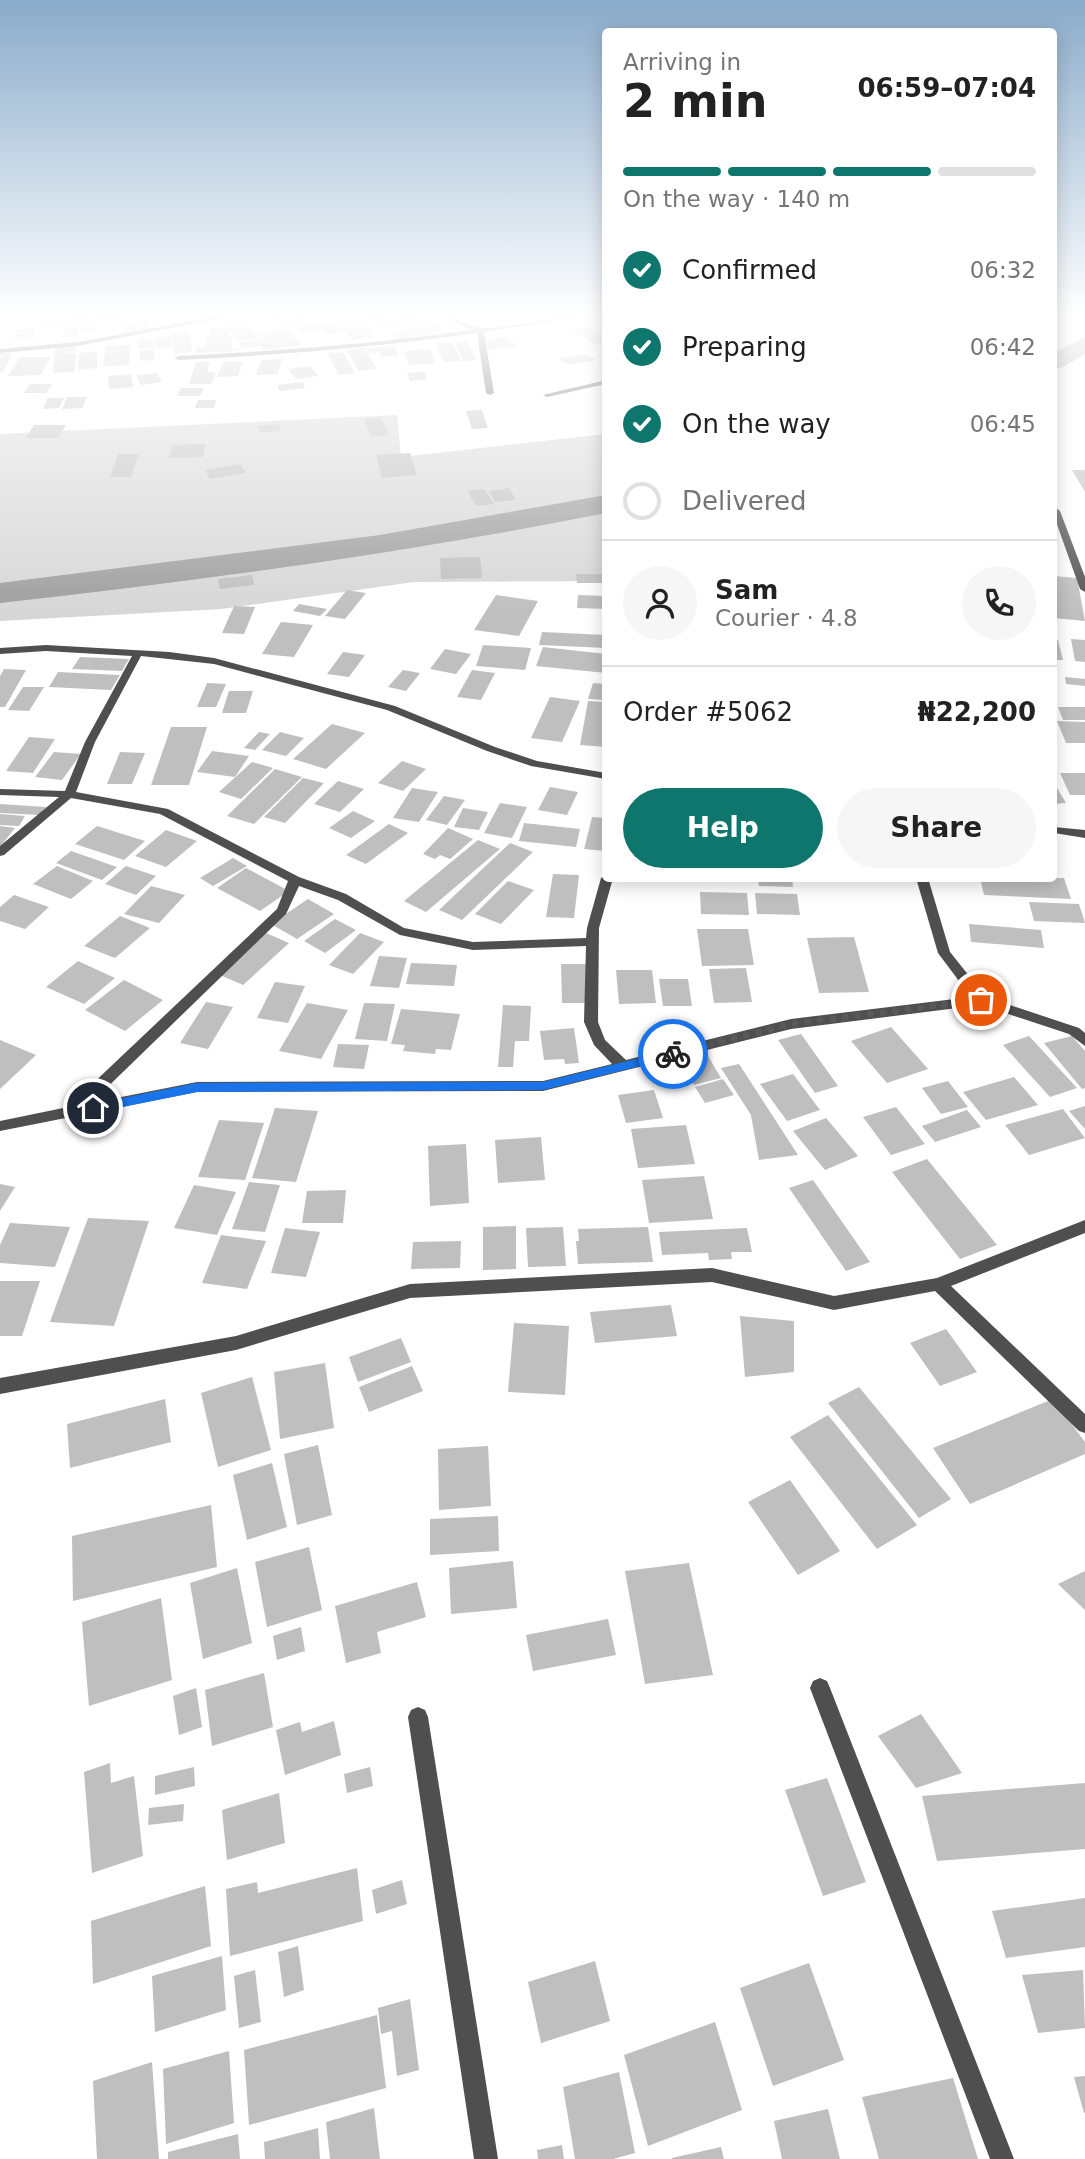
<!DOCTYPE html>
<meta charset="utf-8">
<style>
body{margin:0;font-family:"DejaVu Sans",sans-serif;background:#f6f6f6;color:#222;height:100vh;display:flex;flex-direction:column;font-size:26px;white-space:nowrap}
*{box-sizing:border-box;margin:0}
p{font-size:23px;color:#767676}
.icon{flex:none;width:38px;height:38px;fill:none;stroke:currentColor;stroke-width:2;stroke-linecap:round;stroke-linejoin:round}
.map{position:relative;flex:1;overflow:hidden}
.details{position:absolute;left:602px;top:28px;width:455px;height:854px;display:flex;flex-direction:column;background:#fff;border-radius:7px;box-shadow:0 4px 18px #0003}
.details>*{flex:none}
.pin{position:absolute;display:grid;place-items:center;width:60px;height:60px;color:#fff;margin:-30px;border:4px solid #fff;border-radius:50%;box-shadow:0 2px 7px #0007}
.courier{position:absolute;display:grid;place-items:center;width:70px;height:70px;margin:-35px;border:5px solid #1a73e8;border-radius:50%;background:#fff;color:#222;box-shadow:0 2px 9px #0007}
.overview em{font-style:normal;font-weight:700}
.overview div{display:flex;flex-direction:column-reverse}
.overview{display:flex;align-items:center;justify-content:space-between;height:119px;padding:0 21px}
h1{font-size:46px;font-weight:700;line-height:52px}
.bar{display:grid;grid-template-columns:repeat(4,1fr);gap:10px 7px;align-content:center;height:84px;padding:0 21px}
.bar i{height:9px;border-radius:5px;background:#e0e0e0}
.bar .on{background:#0f766e}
.bar p{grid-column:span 4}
.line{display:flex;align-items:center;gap:18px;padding:0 21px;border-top:2px solid #e0e0e0}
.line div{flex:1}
.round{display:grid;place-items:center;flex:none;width:74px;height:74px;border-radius:37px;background:#f6f6f6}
ol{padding:0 21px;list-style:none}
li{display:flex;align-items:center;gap:21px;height:77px}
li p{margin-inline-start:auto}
li .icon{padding:7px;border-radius:50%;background:#0f766e;color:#fff;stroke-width:4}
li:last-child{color:#767676}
li i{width:38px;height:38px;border:4px solid #e0e0e0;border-radius:50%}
.primary-button{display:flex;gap:14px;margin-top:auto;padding:14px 21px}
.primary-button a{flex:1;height:80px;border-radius:42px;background:#0f766e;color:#fff;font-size:28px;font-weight:700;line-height:80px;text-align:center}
.primary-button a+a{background:#f6f6f6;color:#222}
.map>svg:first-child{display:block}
.green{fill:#d6d6d6}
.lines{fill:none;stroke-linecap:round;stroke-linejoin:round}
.river{fill:#9d9d9d;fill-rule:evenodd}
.building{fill:#bfbfbf}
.street{fill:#4f4f4f;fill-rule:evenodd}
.route{fill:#1a73e8}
.done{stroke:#595959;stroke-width:7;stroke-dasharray:0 12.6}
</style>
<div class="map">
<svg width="1085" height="2159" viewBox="0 0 1085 2159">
<rect width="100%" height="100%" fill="#fff"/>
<path class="green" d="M397,415L401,457L605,434V581L414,582L221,609L0,621V434Z"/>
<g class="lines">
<path class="river" d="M1085,337V354L1063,367L1054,369V352Z
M606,495V513C405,553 203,580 0,603V583L380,535Z"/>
</g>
<path class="building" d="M71,315H85L77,336L62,337Z
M93,315H120L122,320L96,322Z
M270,315H280L292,327L283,328Z
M378,315H398V316L369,322L363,318Z
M407,315H427L410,322L426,319L444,330L400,339L393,334L408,331L397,324L383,328L378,325L384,324L380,322Z
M304,316L308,321L318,331L302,334L288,319Z
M85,317H93L92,324L96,323L93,332H81Z
M67,318L64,325L37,326L40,319Z
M359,319L373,337L352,340L338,322Z
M146,320L149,329L126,332L123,323Z
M245,320L258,338L237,341L224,322Z
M334,323L344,332L326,335L315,326Z
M587,326L606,336V342L595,344L570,330Z
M226,327L229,336H232V349L239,348L238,351L195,353L196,347H206L207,337H211L209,328Z
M36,328L33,340L14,338L17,329Z
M291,329L296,334L291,335L302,345L264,350L260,346L242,348L238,342L263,339L259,334Z
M189,332L192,352L174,354L171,333Z
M170,337L172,347L156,348L155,338Z
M507,337L518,346L491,350L484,344L489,343L486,340Z
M152,338L154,348L139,349L137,340Z
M467,341L476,360L463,361L454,342Z
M452,342L461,361L443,362L436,343Z
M131,345L129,365L103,366L106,346Z
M76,346L77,351L63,353H77L74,372L53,373L55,348Z
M395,346L399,355L381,357L379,352L369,353L367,348Z
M364,348L377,369L359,371L346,350Z
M155,349L154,360L141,361L139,351Z
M430,349L435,363L409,365L404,351Z
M97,351V368L78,370L79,353Z
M343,352L355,373L339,375L327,353Z
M0,353H13L3,372H0Z
M586,354L596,360L569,365L559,359Z
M20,357H51L41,375L8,376Z
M282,359L278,374L256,375L261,360Z
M196,362H210L207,372H216L211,384H189Z
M223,362H243L238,376L217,377Z
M310,366L318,376L296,379L288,369Z
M424,371L427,379L410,381L407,373Z
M157,373L162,382L141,385L136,375Z
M131,374L133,387L109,389L108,376Z
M303,382L305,388L280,391L277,385Z
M30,384H52L46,393H24Z
M181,388H204L200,396H177Z
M67,397H87L82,408L62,409Z
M48,398H64L59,408L43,409Z
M198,400H216L214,408H195Z
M482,410L488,428L472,429L466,411Z
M381,417L389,435L371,437L364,419Z
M278,424L282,430L260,433L256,426Z
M34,425H66L58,438H26Z
M206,444L203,457L169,458L173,445Z
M410,453L417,475L382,478L376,455Z
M118,454H139L131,477H110Z
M240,464L246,473L210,479L205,470Z
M1072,470H1085V492Z
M509,488L516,500L495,502L489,491Z
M484,489L494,504L476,506L467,491Z
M480,557L482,578L441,579L440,558Z
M576,574H606V583H577Z
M252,575L254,585L220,589L218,579Z
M1054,576L1077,578L1085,621L1054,618Z
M347,590L366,593L345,619L325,616Z
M496,595L538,601L519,636L474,630Z
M578,595L606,596V609L577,608Z
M299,604L327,609L320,616L293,611Z
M234,606L255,607L244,634L222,633Z
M281,622L313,625L294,657L262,654Z
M542,632L606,635V648L539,645Z
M1071,639L1085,640V662L1075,661Z
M1054,640H1058L1063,660H1054Z
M483,645L531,648L525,670L476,666Z
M543,647L606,654V673L536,666Z
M445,649L471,654L456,674L430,669Z
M343,652L365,655L349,677L327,674Z
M80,657L129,659L122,671L72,669Z
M4,669L26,670L5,707H0V676Z
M403,670L420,673L406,691L388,687Z
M472,670L495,673L481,700L457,697Z
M58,672L120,675L111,690L49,687Z
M1065,677L1085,679V686L1066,684Z
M207,683L226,684L216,707H197Z
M593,683L606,684V700L588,699Z
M23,687H44L29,711L8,710Z
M229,691H253L246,713H222Z
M550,697L580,701L562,742L531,738Z
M588,701L606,702V747L580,745Z
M1058,707H1085V720H1063Z
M1057,721L1085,722V743H1066Z
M332,724L365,733L326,769L293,759Z
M171,727H207L189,785H151Z
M259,732L270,734L255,750L244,748Z
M280,732L304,738L286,756L262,750Z
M29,737L55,739L33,773L6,771Z
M212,751L249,756L235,777L197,772Z
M54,752L81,754L62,780L35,777Z
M120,752L145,753L132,784H107Z
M402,761L426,769L403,791L378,783Z
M252,762L273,768L241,799L219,792Z
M275,769L302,777L254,824L227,816Z
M1060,773H1085V795H1070Z
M303,778L324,783L285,823L264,817Z
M338,781L364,789L340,812L314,804Z
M1054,783L1066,803L1054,804Z
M550,787L578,792L567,815L538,810Z
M412,788L438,792L419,822L393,818Z
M444,796L465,800L447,825L426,820Z
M500,803L527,807L512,838L484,833Z
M0,804L46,807L40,815L0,813Z
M463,808L488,812L479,830L454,827Z
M353,811L375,821L351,838L329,828Z
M0,814L25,816L19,826L0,825Z
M592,817L606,818V851L584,849Z
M524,823L580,829L576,847L519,841Z
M389,824L408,833L366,864L346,855Z
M0,826L15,828L0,847Z
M97,826L145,841L124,860L75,844Z
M448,828L473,839L450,859L440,855L435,859L423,854Z
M166,830L197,841L166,867L135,856Z
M478,840L500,849L426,912L404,901Z
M510,843L533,852L462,920L439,910Z
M71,851L117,867L102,880L56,863Z
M233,858L247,866L213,886L200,878Z
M57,866L93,881L71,899L33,884Z
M126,866L156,876L136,895L105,884Z
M246,868L289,891L260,911L217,888Z
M553,874L579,875L574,918L546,917Z
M758,878H792L793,887L759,886Z
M980,878H1064L1071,899L984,895Z
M508,881L534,890L501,924L475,914Z
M151,886L185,895L159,923L124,914Z
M700,892L747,893L749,915L701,914Z
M755,893L797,894L800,915L757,914Z
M14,895L49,907L25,929L0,921V907Z
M308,899L334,914L297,939L271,924Z
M1029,902L1079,904L1085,923L1034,921Z
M120,916L150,928L115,958L84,946Z
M335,919L356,930L325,953L304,941Z
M969,924L1041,930L1044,948L971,942Z
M697,929H748L754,965L702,966Z
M266,933L289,943L243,985L220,975Z
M360,933L384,942L353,974L329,965Z
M854,937L869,992L819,993L807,938Z
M379,956L407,958L399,988L370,986Z
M78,961L115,978L84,1004L46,987Z
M411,963L457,965L454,986L406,984Z
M561,964H587L589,1003H562Z
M746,968L752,1002L714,1003L709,969Z
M616,970H652L656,1003L619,1004Z
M659,979H688L692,1006H663Z
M124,980L163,1000L125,1031L85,1010Z
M275,982L305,986L288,1023L257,1018Z
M206,1002L233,1007L208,1049L180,1043Z
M307,1003L348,1010L321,1059L279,1051Z
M364,1003L395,1004L387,1041L355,1039Z
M503,1005L531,1006L529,1041H515L513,1067H498Z
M401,1009L460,1014L451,1050L436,1049L435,1054L403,1051L405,1045L391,1044Z
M891,1027L928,1069L887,1083L851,1041Z
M574,1028L579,1063L565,1064L564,1059L544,1060L540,1031Z
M801,1034L838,1086L815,1093L778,1040Z
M1029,1036L1077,1088L1050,1097L1003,1045Z
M1072,1036L1085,1051V1088L1082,1089L1044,1043Z
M0,1040L36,1055L0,1089Z
M338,1044L369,1045L364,1069L333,1067Z
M707,1054L721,1078L694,1085L680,1060Z
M739,1064L798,1155L759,1160L751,1115L721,1068Z
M793,1074L820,1110L787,1121L760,1084Z
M1014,1077L1038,1105L986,1120L963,1092Z
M723,1079L734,1095L705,1103L695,1087Z
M948,1081L968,1107L941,1114L922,1088Z
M654,1090L663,1118L626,1123L618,1095Z
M1085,1106V1129L1069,1111Z
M896,1107L925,1144L891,1155L863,1117Z
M275,1108L318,1111L296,1182L252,1178Z
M1063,1109L1085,1138L1029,1155L1005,1125Z
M967,1110L981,1127L935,1142L922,1126Z
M826,1118L858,1156L825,1170L793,1131Z
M219,1120L264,1123L245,1180L198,1177Z
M686,1125L695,1164L638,1168L631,1129Z
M541,1137L545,1180L498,1183L495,1140Z
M466,1144L469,1203L430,1206L428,1146Z
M927,1159L997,1245L960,1259L892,1172Z
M704,1176L713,1219L649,1223L642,1180Z
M813,1180L870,1262L846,1271L789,1188Z
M249,1182L280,1185L265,1232L232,1229Z
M0,1184L15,1187L0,1211Z
M194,1185L236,1192L217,1235L174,1228Z
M346,1190L343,1223H302L307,1191Z
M88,1218L149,1221L114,1326L50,1322Z
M10,1223L70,1227L55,1267L0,1263V1245Z
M516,1226V1269L483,1270V1227Z
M563,1227L566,1266L528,1267L526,1228Z
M648,1227L653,1262L578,1264L576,1241H579L578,1229Z
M285,1228L320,1232L306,1277L271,1273Z
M747,1228L752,1252H731L732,1259L709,1260L708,1253L662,1255L659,1232Z
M221,1235L266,1241L247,1289L202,1283Z
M461,1241L460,1268L411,1269L413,1242Z
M0,1281H40L22,1336H0Z
M671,1305L677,1336L595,1343L590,1312Z
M740,1316L794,1321V1372L745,1377Z
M514,1323L569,1326L565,1395L508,1392Z
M946,1329L977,1372L940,1386L910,1343Z
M401,1338L411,1362L358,1382L349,1357Z
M325,1363L334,1428L280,1439L274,1372Z
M412,1366L423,1391L369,1412L359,1387Z
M252,1377L271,1450L218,1467L201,1393Z
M859,1387L951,1499L919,1518L828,1403Z
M165,1399L171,1442L70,1468L67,1424Z
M1053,1399L1085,1442V1454L970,1504L933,1448Z
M828,1415L917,1525L877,1549L790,1437Z
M318,1445L332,1515L297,1525L284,1454Z
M488,1446L491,1506L439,1510L438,1449Z
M272,1463L287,1527L247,1540L233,1475Z
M790,1480L840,1551L798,1575L748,1502Z
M211,1505L217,1567L73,1601L72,1536Z
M498,1516L499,1551L430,1555V1519Z
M309,1547L322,1610L267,1627L255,1562Z
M513,1561L517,1608L451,1614L449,1568Z
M689,1563L713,1675L645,1684L625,1571Z
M237,1568L252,1643L203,1659L190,1583Z
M1085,1571V1610L1058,1584Z
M417,1582L426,1617L377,1632L381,1653L346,1663L335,1606Z
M161,1598L172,1680L89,1706L82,1622Z
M608,1619L616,1655L533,1671L526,1635Z
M301,1627L305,1651L277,1660L273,1636Z
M264,1673L273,1727L212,1746L205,1690Z
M196,1688L202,1727L179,1735L173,1696Z
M921,1714L962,1773L916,1788L878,1736Z
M334,1721L341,1755L285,1775L276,1730L300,1722L302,1732Z
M110,1763L111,1783L134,1776L143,1856L92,1873L84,1772Z
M194,1767L195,1786L155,1795V1776Z
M370,1767L373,1786L347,1793L344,1774Z
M827,1778L866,1882L823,1896L785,1790Z
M1085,1783V1849L937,1861L922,1796Z
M279,1793L285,1843L227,1860L222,1810Z
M184,1804L183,1821L148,1825L149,1808Z
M357,1868L363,1921L230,1956L226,1889L257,1882L258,1893Z
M402,1880L407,1904L376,1914L372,1890Z
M205,1886L211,1946L93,1984L91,1921Z
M1085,1898V1947L1006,1958L992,1911Z
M298,1946L304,1990L284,1997L278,1952Z
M222,1956L226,2010L155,2032L152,1976Z
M595,1961L610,2021L541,2043L528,1982Z
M809,1963L844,2060L773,2086L740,1988Z
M255,1970L261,2022L239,2028L234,1976Z
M1083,1970L1085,2028L1038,2033L1022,1975Z
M410,1999L419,2070L397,2076L392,2031L381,2034L378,2008Z
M377,2015L386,2088L249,2125L244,2050Z
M715,2022L742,2110L648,2146L624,2055Z
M229,2051L234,2123L166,2144L163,2069Z
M152,2062L159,2159H97L93,2081Z
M619,2072L635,2153L613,2159H575L563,2087Z
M1085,2076V2113H1084L1074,2077Z
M953,2078L978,2159H879L862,2097Z
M374,2108L380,2159H330L326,2122Z
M828,2109L840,2159H782L774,2121Z
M318,2128L320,2159H265L264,2142Z
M238,2134L240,2159H168V2152Z
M562,2145L564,2159H538L537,2150Z
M721,2147L724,2159H672V2158Z"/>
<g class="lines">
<path class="street" d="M223,315H238L78,346L0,353V349L78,342Z
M441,315C456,315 468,328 482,328C519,328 554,315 591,315L484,332L494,393L490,395L486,393L477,333C378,347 278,355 178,360L175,358L178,356C276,351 374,344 471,330Z
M606,380V384L547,397L543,395Z
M1054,506L1060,511L1085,577V592L1080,589L1054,516Z
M46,645L169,652L214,658L395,706L495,747L537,761L606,773V779L531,766L487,751L387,710L214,664L141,656L95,742L76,792L168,809L299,877L346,894L404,928L473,942L586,938L587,928L601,878L606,875V878H613L599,928L598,1022L605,1040L626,1060L791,1019L971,997L938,953L916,878H928L950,952L986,997L1079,1028L1085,1033V1046L1069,1034L981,1005L791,1029L543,1091L197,1092L0,1131V1121L68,1107L277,909L288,881L160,814L71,798L4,855L0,856V846L59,797L0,795V789L65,791L85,742L132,656L46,651L0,654V648ZM299,886L338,900L400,935L473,950L586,946L584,1022L594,1045L612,1064L543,1081L197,1082L91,1103L286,914Z
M1054,827L1085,830V838L1054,833Z
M1085,1220V1233L951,1286L1085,1414V1433L1079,1431L935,1291L834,1310L712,1282L410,1298L236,1350L0,1394V1378L236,1336L410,1284L712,1268L834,1296L937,1278Z
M820,1678L827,1681L830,1688L1014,2159H990L810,1688L813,1681Z
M418,1707L425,1710L428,1717L498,2159H474L408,1717L411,1710Z"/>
</g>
<linearGradient id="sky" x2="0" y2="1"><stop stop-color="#8aabca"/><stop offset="0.51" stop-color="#fff"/><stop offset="1" stop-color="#fff" stop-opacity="0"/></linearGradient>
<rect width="1085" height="617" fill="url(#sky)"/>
<path class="route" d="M673,1050L677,1051V1057L543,1090L197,1092L93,1113L87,1108L93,1104L197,1083L543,1082Z"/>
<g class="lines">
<path class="done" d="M673,1054L791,1024L981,1000"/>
</g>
</svg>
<div class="pin" style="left:981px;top:1000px;background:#ea580c"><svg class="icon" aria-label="bag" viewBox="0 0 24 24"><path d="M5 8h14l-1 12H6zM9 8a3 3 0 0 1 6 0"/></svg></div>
<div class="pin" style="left:93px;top:1108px;background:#1f2937"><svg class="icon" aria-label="home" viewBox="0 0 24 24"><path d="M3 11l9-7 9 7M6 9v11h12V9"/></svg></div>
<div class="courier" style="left:673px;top:1054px"><svg class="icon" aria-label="bike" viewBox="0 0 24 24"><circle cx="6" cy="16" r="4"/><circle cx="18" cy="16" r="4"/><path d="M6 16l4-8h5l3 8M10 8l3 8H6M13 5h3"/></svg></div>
<section class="details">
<div class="overview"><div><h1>2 min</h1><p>Arriving in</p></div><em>06:59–07:04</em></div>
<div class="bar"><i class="on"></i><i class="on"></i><i class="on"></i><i></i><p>On the way · 140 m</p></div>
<ol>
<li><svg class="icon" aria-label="check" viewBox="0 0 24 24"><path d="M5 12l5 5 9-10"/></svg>Confirmed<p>06:32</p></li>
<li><svg class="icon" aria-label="check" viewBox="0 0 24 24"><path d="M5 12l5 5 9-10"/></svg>Preparing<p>06:42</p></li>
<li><svg class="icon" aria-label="check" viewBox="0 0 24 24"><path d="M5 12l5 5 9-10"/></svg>On the way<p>06:45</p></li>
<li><i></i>Delivered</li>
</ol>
<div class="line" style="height:126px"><a class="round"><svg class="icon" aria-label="person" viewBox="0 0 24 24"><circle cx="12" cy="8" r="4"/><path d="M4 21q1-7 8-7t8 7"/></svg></a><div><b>Sam</b><p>Courier · 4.8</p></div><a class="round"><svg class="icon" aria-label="phone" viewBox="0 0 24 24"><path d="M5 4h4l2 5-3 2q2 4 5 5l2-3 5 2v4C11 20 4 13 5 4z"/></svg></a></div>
<div class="line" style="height:91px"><div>Order #5062</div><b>₦22,200</b></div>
<div class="primary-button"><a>Help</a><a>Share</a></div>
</section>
</div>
